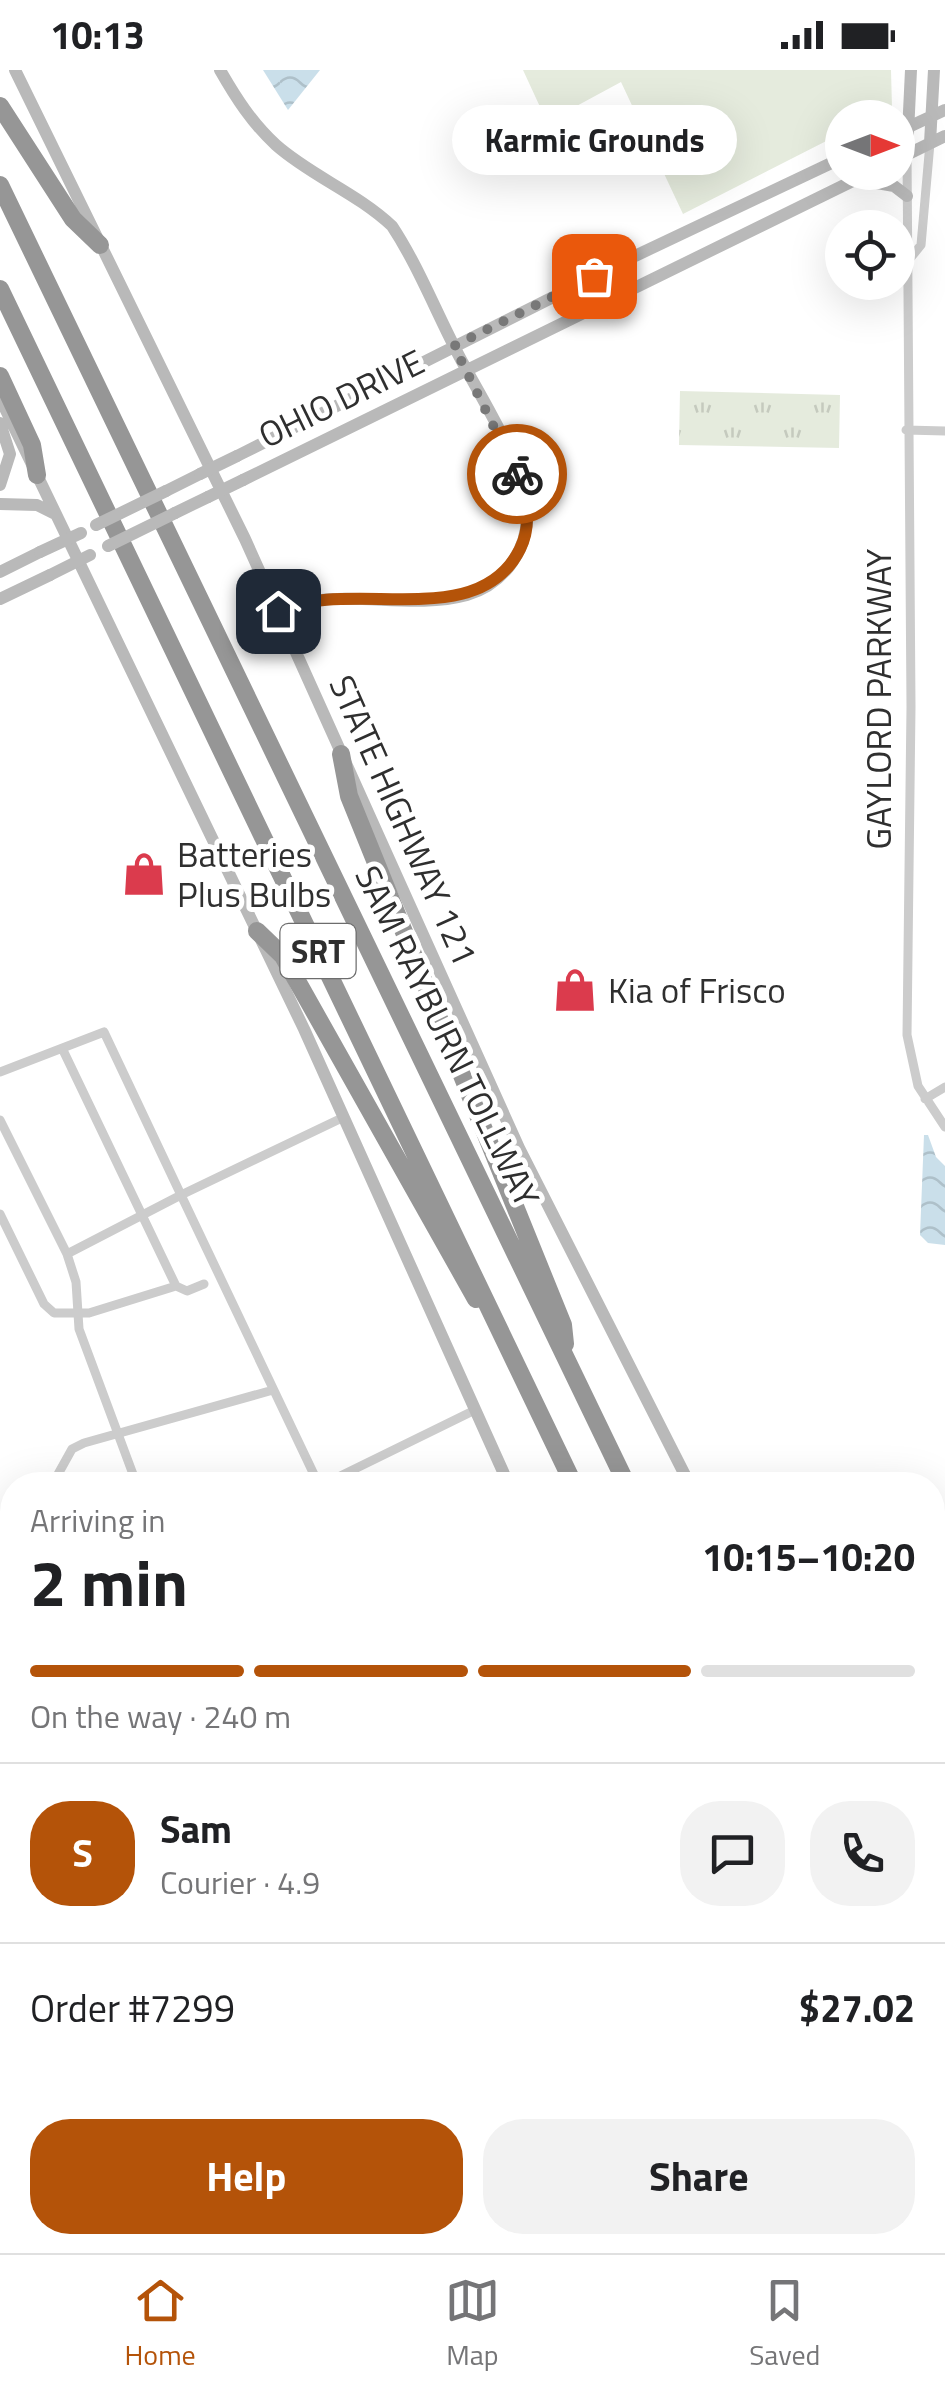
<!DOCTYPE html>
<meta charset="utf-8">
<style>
body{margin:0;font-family:"Titillium Web",sans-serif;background:#f2f2f2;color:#202124;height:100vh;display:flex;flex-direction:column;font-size:38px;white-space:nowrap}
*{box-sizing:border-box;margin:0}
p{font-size:32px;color:#757577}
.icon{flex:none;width:55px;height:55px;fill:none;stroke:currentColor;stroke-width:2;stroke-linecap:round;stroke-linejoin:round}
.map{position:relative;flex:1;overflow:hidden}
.details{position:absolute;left:0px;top:1402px;width:945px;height:782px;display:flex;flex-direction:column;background:#fff;border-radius:40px 40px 0 0;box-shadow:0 10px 40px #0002}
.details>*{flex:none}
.needle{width:65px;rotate:90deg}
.buttons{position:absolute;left:825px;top:30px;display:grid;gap:20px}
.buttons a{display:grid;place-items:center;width:90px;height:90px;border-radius:50%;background:#fff;box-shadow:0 10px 40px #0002;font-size:50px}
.pin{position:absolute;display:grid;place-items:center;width:85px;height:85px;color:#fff;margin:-42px;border-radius:20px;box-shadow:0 5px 15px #0006}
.courier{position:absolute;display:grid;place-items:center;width:100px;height:100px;margin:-50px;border:8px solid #b45309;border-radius:50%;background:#fff;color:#222;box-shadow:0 2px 12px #0007}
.bubble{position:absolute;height:70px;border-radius:35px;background:#fff;box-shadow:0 10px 40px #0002;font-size:32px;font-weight:700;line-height:70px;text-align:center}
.head em{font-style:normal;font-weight:700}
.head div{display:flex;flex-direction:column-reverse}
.head{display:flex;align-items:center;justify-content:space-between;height:170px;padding:0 30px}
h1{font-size:65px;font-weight:700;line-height:75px}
.bar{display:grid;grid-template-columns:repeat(4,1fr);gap:15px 10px;align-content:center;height:120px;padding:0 30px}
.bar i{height:12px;border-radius:8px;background:#e0e0e0}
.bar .selected{background:#b45309}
.bar p{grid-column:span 4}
.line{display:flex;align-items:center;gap:25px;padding:0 30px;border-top:2px solid #e0e0e0}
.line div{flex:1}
.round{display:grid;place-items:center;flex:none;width:105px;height:105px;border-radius:40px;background:#f2f2f2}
.button{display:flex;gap:20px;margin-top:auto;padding:20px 30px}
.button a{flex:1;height:115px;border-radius:40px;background:#b45309;color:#fff;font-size:40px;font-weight:700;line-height:115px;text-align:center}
.button a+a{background:#f2f2f2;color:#202124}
.status{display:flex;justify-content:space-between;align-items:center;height:70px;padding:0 50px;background:#fff;direction:ltr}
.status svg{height:28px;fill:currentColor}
.tabs{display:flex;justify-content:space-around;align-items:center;height:140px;border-top:2px solid #e0e0e0;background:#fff;font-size:28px;color:#757577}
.tabs a{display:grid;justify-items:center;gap:5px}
.tabs .selected{color:#b45309}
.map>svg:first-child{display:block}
.grass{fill:#e5ebdd}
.park{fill:url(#park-tufts)}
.water{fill:url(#water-waves)}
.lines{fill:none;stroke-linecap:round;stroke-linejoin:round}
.stream{stroke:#cadfea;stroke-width:2.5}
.street{stroke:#ccc;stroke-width:9}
.secondary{stroke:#b9b9b9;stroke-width:12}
.highway{stroke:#969696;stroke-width:18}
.secondary-bridge{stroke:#b9b9b9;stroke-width:12}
.done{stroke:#787878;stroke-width:10;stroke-dasharray:0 18}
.route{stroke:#b45309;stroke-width:12}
.labels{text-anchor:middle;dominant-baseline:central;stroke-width:10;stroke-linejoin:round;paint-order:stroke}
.shield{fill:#fff;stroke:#6d6d6d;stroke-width:2.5}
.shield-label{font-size:32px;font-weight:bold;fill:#2f2f2f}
.street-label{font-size:35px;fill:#2f2f2f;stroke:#fff}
.poi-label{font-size:35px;fill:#2f2f2f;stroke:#fff;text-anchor:start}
</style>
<div class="status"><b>10:13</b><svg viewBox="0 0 49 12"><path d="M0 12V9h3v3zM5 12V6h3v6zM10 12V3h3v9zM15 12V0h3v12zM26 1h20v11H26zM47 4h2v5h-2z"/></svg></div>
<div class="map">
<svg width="945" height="2183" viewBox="0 0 945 2183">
<defs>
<pattern id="park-tufts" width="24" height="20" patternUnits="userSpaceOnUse" patternTransform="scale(2.5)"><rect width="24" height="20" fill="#e5ebdd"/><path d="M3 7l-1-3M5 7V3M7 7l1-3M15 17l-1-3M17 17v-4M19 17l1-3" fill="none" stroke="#c5cabe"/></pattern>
<pattern id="water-waves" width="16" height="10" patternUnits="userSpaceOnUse" patternTransform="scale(2.5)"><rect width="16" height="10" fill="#cadfea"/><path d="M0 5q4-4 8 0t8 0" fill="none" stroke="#aec0c9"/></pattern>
</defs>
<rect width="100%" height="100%" fill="#fff"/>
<path class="grass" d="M523,0H891L892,38L874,47L842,48V63L683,144L621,12L547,52Z"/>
<path class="park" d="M680,321L840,325L839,378L679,375Z
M0,1744L12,1745V1920L0,1913Z
M246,2173H325V2183H246Z"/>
<path class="water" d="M263,0H320L288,40Z
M924,1065H928L936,1087L945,1096V1175L928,1173L920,1165Z"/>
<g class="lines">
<path class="stream" d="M0,1733L12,1734
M300,2183L301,2172"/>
<path class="street" d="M907,84L911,637L907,965L918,1016L945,1057
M908,191L921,175L930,73
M906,360L945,361
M62,978L176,1216
M0,1002L104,962L181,1125L67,1184L0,1050
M925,1029L945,1017
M0,1144L44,1234L54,1243H89L176,1216L187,1221L204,1214
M67,1184L76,1212L79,1259L137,1415
M52,1415L72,1379L84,1373L273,1320
M319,1415L181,1125L344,1047
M322,1415L475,1340
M0,1510L12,1487
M0,1919L12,1924
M554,2172L592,2183
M52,2183V2172
M177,2183V2172
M449,2183L451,2172"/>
<path class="secondary" d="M15,0L245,469L519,1078L690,1415
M220,0C236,28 252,53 276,75C311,106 357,123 392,156C417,194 434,237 455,278C477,323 528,396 527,446C527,482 502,515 467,525C404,542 339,514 278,541
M898,62L945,40
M930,73L934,0
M907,84L911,0
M898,89L945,66
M860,110L894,116L907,126
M0,328L304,959L509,1415
M0,353L10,384L0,415
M237,386L635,186L842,88
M243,410L871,102
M166,421L200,404
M0,434L37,435L55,444
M175,443L208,427
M0,502L40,482
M0,529L50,505
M0,1515L12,1522
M0,1540L12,1547
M932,1662H945
M932,1689L945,1688
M932,1932L945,1960
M887,2172L892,2183"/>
<path class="highway" d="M0,36L73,149L100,175
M0,115L627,1415
M0,219L574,1415
M0,306L32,375L37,405
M341,684L349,726L563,1255L565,1274
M257,861L283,886L476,1229
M932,2048L945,2074
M932,2160L944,2183"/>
<path class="secondary-bridge" d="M200,404L237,386
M208,427L243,410
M96,455L166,421
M108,476L175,443
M40,482L81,463
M50,505L90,485"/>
</g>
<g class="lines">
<path class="done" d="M517,404L454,276L594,206"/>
<path class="route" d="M278,541C352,507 478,564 520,479C532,455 527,427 517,404"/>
</g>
<defs>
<g id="shop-bare" transform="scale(3.45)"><path d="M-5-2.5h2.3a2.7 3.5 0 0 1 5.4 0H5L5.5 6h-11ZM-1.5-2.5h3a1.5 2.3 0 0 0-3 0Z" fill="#db3b4d" stroke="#fff" stroke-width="2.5" paint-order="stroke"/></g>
</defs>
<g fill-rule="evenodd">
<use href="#shop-bare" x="144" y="804"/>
<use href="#shop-bare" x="575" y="920"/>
</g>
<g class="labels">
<rect class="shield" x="280.5" y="854" width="75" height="54" rx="8"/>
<g class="shield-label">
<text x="318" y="881">SRT</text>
</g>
<g class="street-label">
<text transform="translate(341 328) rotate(-26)">OHIO DRIVE</text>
<text transform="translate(878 629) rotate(-90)">GAYLORD PARKWAY</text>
<text transform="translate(404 750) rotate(66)">STATE HIGHWAY 121</text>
<text transform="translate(448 966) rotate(64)">SAM RAYBURN TOLLWAY</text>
</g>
<g class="poi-label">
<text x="177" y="784">Batteries<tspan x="177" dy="40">Plus Bulbs</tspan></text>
<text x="608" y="920">Kia of Frisco</text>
</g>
</g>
</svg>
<div class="buttons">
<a><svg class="needle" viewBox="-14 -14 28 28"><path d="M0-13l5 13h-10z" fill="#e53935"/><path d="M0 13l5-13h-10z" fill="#757577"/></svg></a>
<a><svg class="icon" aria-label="locate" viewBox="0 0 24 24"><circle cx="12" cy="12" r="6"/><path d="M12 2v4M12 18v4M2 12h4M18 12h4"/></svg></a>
</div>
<div class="pin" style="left:594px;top:206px;background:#ea580c"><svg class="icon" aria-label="bag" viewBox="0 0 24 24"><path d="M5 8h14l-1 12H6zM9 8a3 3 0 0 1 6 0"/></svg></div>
<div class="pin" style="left:278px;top:541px;background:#1f2937"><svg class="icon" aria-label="home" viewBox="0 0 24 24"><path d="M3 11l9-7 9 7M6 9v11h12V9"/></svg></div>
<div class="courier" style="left:517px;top:404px"><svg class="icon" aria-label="bike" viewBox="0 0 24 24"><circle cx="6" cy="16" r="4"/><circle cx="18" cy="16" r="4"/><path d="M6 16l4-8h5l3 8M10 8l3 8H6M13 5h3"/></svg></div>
<div class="bubble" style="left:452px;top:35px;width:285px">Karmic Grounds</div>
<section class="details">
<div class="head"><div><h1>2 min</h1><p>Arriving in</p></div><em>10:15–10:20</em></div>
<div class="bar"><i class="selected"></i><i class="selected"></i><i class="selected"></i><i></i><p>On the way · 240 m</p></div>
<div class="line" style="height:180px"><b class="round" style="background:#b45309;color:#fff">S</b><div><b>Sam</b><p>Courier · 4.9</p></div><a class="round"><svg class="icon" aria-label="chat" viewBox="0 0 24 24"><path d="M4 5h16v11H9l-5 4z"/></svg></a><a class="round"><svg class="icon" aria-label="phone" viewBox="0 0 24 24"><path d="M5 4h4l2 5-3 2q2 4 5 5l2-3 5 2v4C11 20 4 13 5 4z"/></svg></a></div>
<div class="line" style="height:130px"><div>Order #7299</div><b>$27.02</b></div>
<div class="button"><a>Help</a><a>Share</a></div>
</section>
</div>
<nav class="tabs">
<a class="selected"><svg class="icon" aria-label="home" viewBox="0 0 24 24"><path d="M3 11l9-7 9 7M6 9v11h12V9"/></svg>Home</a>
<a><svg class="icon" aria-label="map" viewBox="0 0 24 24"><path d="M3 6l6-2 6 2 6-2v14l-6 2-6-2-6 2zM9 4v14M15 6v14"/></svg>Map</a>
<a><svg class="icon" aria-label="saved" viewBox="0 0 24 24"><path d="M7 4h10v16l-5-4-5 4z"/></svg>Saved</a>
</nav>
